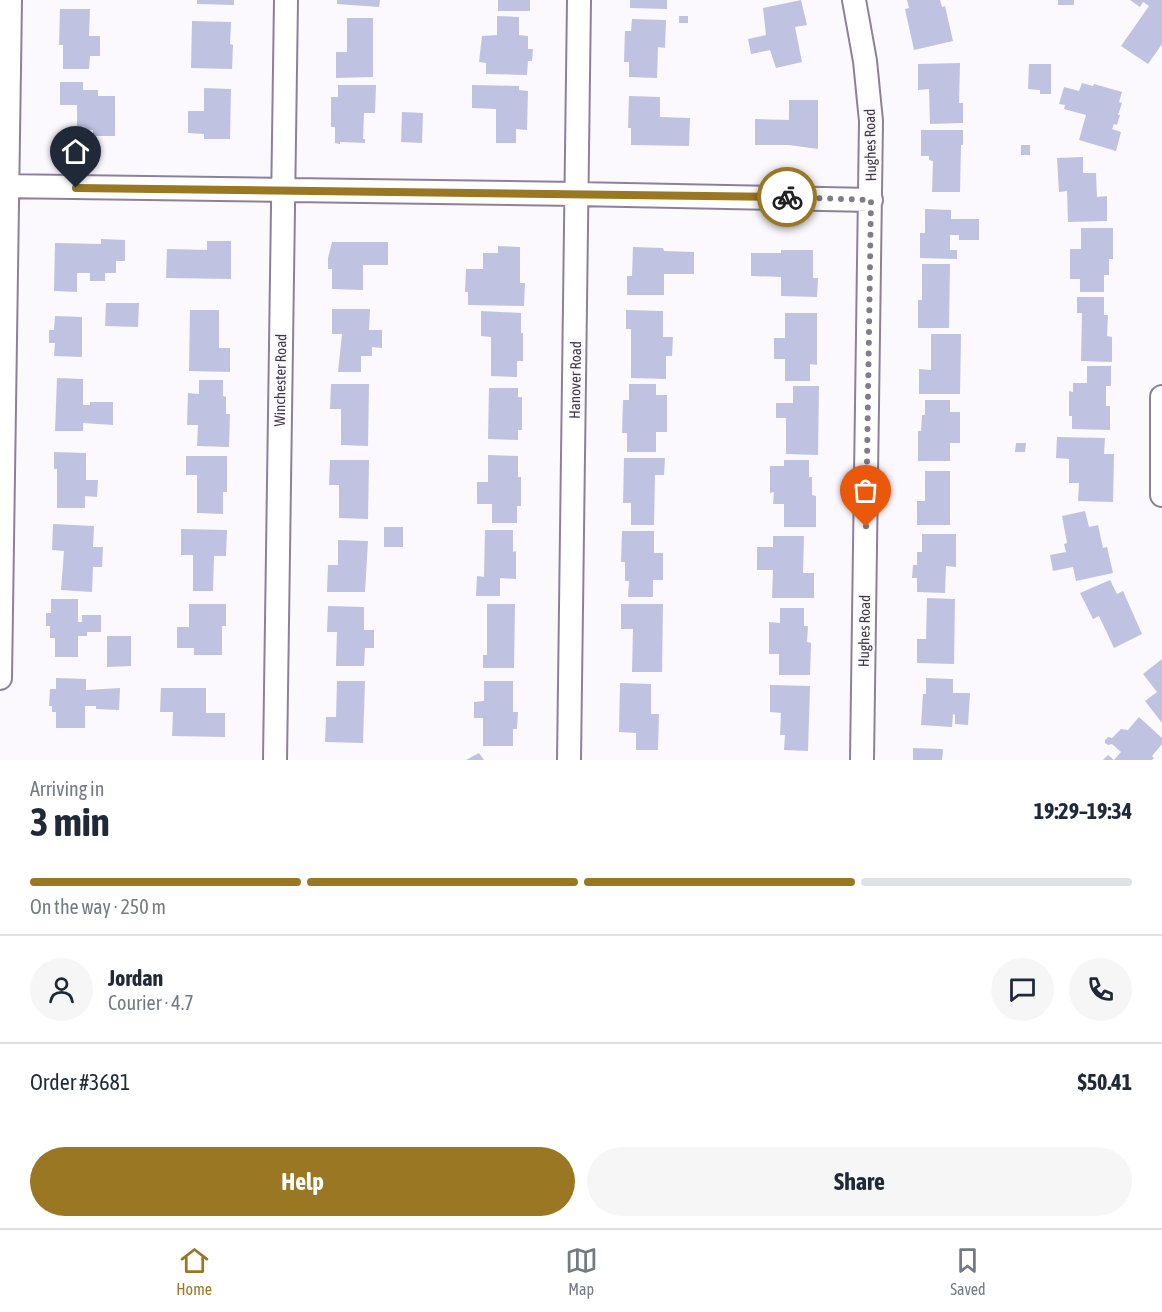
<!DOCTYPE html>
<meta charset="utf-8">
<style>
body{margin:0;font-family:"Asap Condensed",sans-serif;background:#f6f6f7;color:#1f2937;height:100vh;display:flex;flex-direction:column;font-size:22px;white-space:nowrap}
*{box-sizing:border-box;margin:0}
p{font-size:20px;color:#747a83}
.icon{flex:none;width:33px;height:33px;fill:none;stroke:currentColor;stroke-width:2;stroke-linecap:round;stroke-linejoin:round}
.map{position:relative;height:760px;overflow:hidden}
.drawer{display:flex;flex-direction:column;background:#fff;flex:1}
.drawer>*{flex:none}
.pin{position:absolute;display:grid;place-items:center;width:51px;height:51px;color:#fff;margin:-62px -26px;border-radius:50% 50% 50% 0;rotate:-45deg;box-shadow:0 0 6px #0007}
.pin .icon{rotate:45deg}
.courier{position:absolute;display:grid;place-items:center;width:60px;height:60px;margin:-30px;border:4px solid #9a7722;border-radius:50%;background:#fff;color:#222;box-shadow:0 2px 8px #0007}
.summary em{font-style:normal;font-weight:700}
.summary div{display:flex;flex-direction:column-reverse}
.summary{display:flex;align-items:center;justify-content:space-between;height:102px;padding:0 30px}
h1{font-size:39px;font-weight:700;line-height:45px}
.bar{display:grid;grid-template-columns:repeat(4,1fr);gap:9px 6px;align-content:center;height:72px;padding:0 30px}
.bar i{height:8px;border-radius:4px;background:#e0e1e3}
.bar .active{background:#9a7722}
.bar p{grid-column:span 4}
.line{display:flex;align-items:center;gap:15px;padding:0 30px;border-top:2px solid #e0e1e3}
.line div{flex:1}
.round{display:grid;place-items:center;flex:none;width:63px;height:63px;border-radius:32px;background:#f6f6f7}
.primary-button{display:flex;gap:12px;margin-top:auto;padding:12px 30px}
.primary-button a{flex:1;height:69px;border-radius:36px;background:#9a7722;color:#fff;font-size:24px;font-weight:700;line-height:69px;text-align:center}
.primary-button a+a{background:#f6f6f7;color:#1f2937}
.tabs{display:flex;justify-content:space-around;align-items:center;height:84px;border-top:2px solid #e0e1e3;background:#fff;font-size:16px;color:#747a83}
.tabs a{display:grid;justify-items:center;gap:3px}
.tabs .active{color:#9a7722}
.map>svg:first-child{display:block}
.building{fill:#c0c2e1}
.lines{fill:none;stroke-linecap:round;stroke-linejoin:round}
.minor-casing{stroke:#8e809b;stroke-width:26}
.minor{stroke:#fff;stroke-width:22}
.done{stroke:#817c86;stroke-width:6;stroke-dasharray:0 10.8}
.route{stroke:#9a7722;stroke-width:8}
.labels{text-anchor:middle;dominant-baseline:central;stroke-width:5;stroke-linejoin:round;paint-order:stroke}
.street-label{font-size:15px;fill:#3f3945;stroke:#fbf8fe}
</style>
<div class="map">
<svg width="1162" height="760" viewBox="0 0 1162 760">
<rect width="100%" height="100%" fill="#fbf8fe"/>
<path class="building" d="M197,0H234V5L197,4Z
M337,0H380L379,7L337,4Z
M498,0H530V11H498Z
M630,0H667V9L630,8Z
M801,0L807,25L795,27L802,62L776,68L770,50L751,54L748,39L766,35L763,8Z
M907,0H940L942,7L945,6L953,41L914,50L905,9L909,8Z
M1058,0H1074V5H1058Z
M1130,0H1162V44L1148,64L1121,46L1149,6L1143,2L1140,7Z
M60,9H90L89,36H100V56H90L89,69H63V45H59Z
M497,16L519,17V35L528,36V49H533L532,61H528L527,75L486,74V63L479,62L482,36L497,35Z
M679,16H688V23H679Z
M347,18H373V77L336,78V52H347Z
M632,19L666,20L665,48L658,47L657,78L629,77V62H624L625,31H631Z
M192,21L231,22L230,44L233,45L232,69L191,68Z
M960,63L959,103H963V123L930,124L929,89L918,90V64Z
M1029,64H1051V94H1040V90L1028,89Z
M60,82H83V90H98V96H115V136H93V130H77V105H60Z
M1082,83L1093,86L1094,84L1122,92L1119,102L1122,103L1118,115H1120L1117,125L1114,124L1112,129L1121,132L1116,151L1079,140L1086,115L1064,109L1065,105L1059,104L1064,87L1079,91Z
M338,85H376L375,113H364L363,139H365V143L340,142V144L335,143V127H331V97H338Z
M472,85L519,86V90L528,91L527,130L516,129V143H496V109L472,108Z
M204,88L231,89L230,139H204V134L188,133V111H204Z
M629,96L660,97V117L690,118L689,146L631,145V128H628Z
M789,100H818V149L789,145H755V119L789,120Z
M402,112L423,113L422,143L401,142Z
M921,130H963V145H961L960,192H932L933,161L929,160V156H921Z
M1021,145H1030V155H1021Z
M1083,157V173H1096L1097,197L1107,196V221L1068,222L1067,191L1059,192L1057,158Z
M925,209L951,210V219H979V240H959V235H950V250H957V259L920,258V233H925Z
M1081,228H1113V259H1109V275H1104V292H1080V279H1070V249H1081Z
M101,239L125,240V261H116V273H105V281H90V273H77V292L54,291L55,243L101,244Z
M207,241H231V279L166,278L167,249L207,250Z
M332,242H388V265H363V290L332,289V269H328V258Z
M498,246L520,247V283H525L524,306L468,305V292H465L466,269H483V253H498Z
M633,247L663,248L664,251L694,252V274H664V295H627V276H632Z
M781,250H813V278H818L817,297L781,296V277L751,276V253H781Z
M922,264H950L949,328H918V300H922Z
M1077,297H1104V315H1108L1107,336L1112,337V362L1081,361L1082,313H1077Z
M106,303H139L138,327L105,326Z
M332,309H370L369,330H382V348L372,347V356H361V372H338L342,334H332Z
M190,310H219V348H230V372L189,371Z
M626,310L663,311V337H673L672,356H666V379L631,378V329H626Z
M481,311L521,313V333H523V361H517V377L491,376V337L481,336Z
M785,313H817V365L810,364V381H785V359H774V338H785Z
M55,316L82,317V357L54,356L55,343H49V330H54Z
M931,334H961L960,394H919V369L931,370Z
M1087,366H1111V386H1106V406H1110V430L1072,429V416H1069V391L1073,392V383H1087Z
M57,378L83,379V405H90V402H113V425L83,423V431H55Z
M199,380H223V396L226,397V414H230L229,447L197,446L198,425H187L188,393L199,394Z
M331,384H369L368,446L341,445V409H330Z
M629,384H656V395H667V432H656V452H627V433H622L623,400H629Z
M793,386H819L818,455L786,454V418H776V403H793Z
M489,388H518V397H522V430H518V440L488,439Z
M925,400H950V412H960V443H950V461H918V431H921L922,415H925Z
M1057,437L1105,438L1104,454H1114L1113,502L1078,501L1079,483H1069V459L1056,458Z
M1016,443H1026L1025,452H1015Z
M54,452L86,453V480H98L97,497L85,496V508H57V469H54Z
M488,455L518,456V477H521V506H517V523H492V504H477V482H488Z
M186,456H227V492H223V514L197,513V475H186Z
M624,458H665L664,475H655L654,525H631V503H623Z
M330,460H369L368,519L339,518V485H329Z
M784,460H809V477H812V495L816,496V527H784V504H773L774,492L770,493V466H784Z
M925,471H950V525H917V501H925Z
M1085,511L1089,527L1098,525L1103,548L1107,547L1113,573L1076,581L1073,567L1053,571L1050,555L1066,552L1064,544L1067,543L1062,516Z
M53,524L94,526L93,547H103L102,567H93L92,592L61,590L64,551L52,550Z
M384,527H403V547H384Z
M181,529L227,530L226,556H214L213,591H193V555H181Z
M485,530H513V552L516,551V579L500,578V596H476L477,576L484,577Z
M622,531H654V553H663V580H653V597H628L629,581H625V562H621Z
M922,534H956V567L946,566L945,593L917,592V578H912L913,565H917V552H922Z
M773,536H804L803,573H814V598H772L773,570H757V547H773Z
M338,540L368,541L365,592H327L328,565H338Z
M1110,580L1117,594L1123,591L1142,634L1114,648L1099,616L1093,619L1080,593Z
M927,598L955,599L954,664L917,663V639H926Z
M51,599H78V622H82V615H101V632H87V636H78V657H55V638H50V626H46V613H51Z
M189,604H226V626H222V655H194V648H177V627H189Z
M487,604H515L514,668H483V655H487Z
M621,604H663L662,672H632L633,629H621Z
M328,606L364,607V630H374V648H365L364,666H336L337,632H327Z
M780,608H804V626H808L807,642L811,643L810,675H779V654H769V622L780,623Z
M107,636H131V666L107,667Z
M1162,659V723L1145,701L1157,692L1143,674Z
M56,678L86,679V690L120,688L119,710L96,709V706H85V728H56V712H52V706H49L50,689H56Z
M926,678L953,679V693H970L968,725L955,724V715L953,714L952,727L921,725L923,694H926Z
M337,681H365L363,743L325,742L326,717H336Z
M484,681H513V712H518L517,729H513V746H483V718H474V702L484,701Z
M620,683L651,684V714H659L658,750H636V733L619,732Z
M770,685L810,686L808,751L784,750L785,735H780L781,713L770,712Z
M161,688H206V713H225V737L172,736L173,712H160Z
M1139,717L1162,738V744L1152,756L1154,758L1152,760H1103L1108,755L1114,760L1121,752L1112,744L1108,745L1105,743V740L1108,737L1112,738L1121,729L1128,730Z
M913,748L943,749L942,760H913Z
M479,753L484,760H466Z"/>
<g class="lines">
<g class="minor-casing">
<path id="minor" d="M854,0L865,61L871,121L862,760
M0,186L576,194L871,200
M1162,397V495
M0,678L10,0
M275,760L286,0
M569,760L579,0"/>
</g>
<use href="#minor" class="minor"/>
</g>
<g class="lines">
<path class="done" d="M787,197L871,200L866,527"/>
<path class="route" d="M76,188L787,197"/>
</g>
<g class="labels">
<g class="street-label">
<text transform="translate(870 145) rotate(-91)">Hughes Road</text>
<text transform="translate(280 380) rotate(-89)">Winchester Road</text>
<text transform="translate(575 380) rotate(-89)">Hanover Road</text>
<text transform="translate(864 631) rotate(-89)">Hughes Road</text>
</g>
</g>
</svg>
<div class="pin" style="left:866px;top:527px;background:#ea580c"><svg class="icon" aria-label="bag" viewBox="0 0 24 24"><path d="M5 8h14l-1 12H6zM9 8a3 3 0 0 1 6 0"/></svg></div>
<div class="pin" style="left:76px;top:188px;background:#1f2937"><svg class="icon" aria-label="home" viewBox="0 0 24 24"><path d="M3 11l9-7 9 7M6 9v11h12V9"/></svg></div>
<div class="courier" style="left:787px;top:197px"><svg class="icon" aria-label="bike" viewBox="0 0 24 24"><circle cx="6" cy="16" r="4"/><circle cx="18" cy="16" r="4"/><path d="M6 16l4-8h5l3 8M10 8l3 8H6M13 5h3"/></svg></div>
</div>
<section class="drawer">
<div class="summary"><div><h1>3 min</h1><p>Arriving in</p></div><em>19:29–19:34</em></div>
<div class="bar"><i class="active"></i><i class="active"></i><i class="active"></i><i></i><p>On the way · 250 m</p></div>
<div class="line" style="height:108px"><a class="round"><svg class="icon" aria-label="person" viewBox="0 0 24 24"><circle cx="12" cy="8" r="4"/><path d="M4 21q1-7 8-7t8 7"/></svg></a><div><b>Jordan</b><p>Courier · 4.7</p></div><a class="round"><svg class="icon" aria-label="chat" viewBox="0 0 24 24"><path d="M4 5h16v11H9l-5 4z"/></svg></a><a class="round"><svg class="icon" aria-label="phone" viewBox="0 0 24 24"><path d="M5 4h4l2 5-3 2q2 4 5 5l2-3 5 2v4C11 20 4 13 5 4z"/></svg></a></div>
<div class="line" style="height:78px"><div>Order #3681</div><b>$50.41</b></div>
<div class="primary-button"><a>Help</a><a>Share</a></div>
</section>
<nav class="tabs">
<a class="active"><svg class="icon" aria-label="home" viewBox="0 0 24 24"><path d="M3 11l9-7 9 7M6 9v11h12V9"/></svg>Home</a>
<a><svg class="icon" aria-label="map" viewBox="0 0 24 24"><path d="M3 6l6-2 6 2 6-2v14l-6 2-6-2-6 2zM9 4v14M15 6v14"/></svg>Map</a>
<a><svg class="icon" aria-label="saved" viewBox="0 0 24 24"><path d="M7 4h10v16l-5-4-5 4z"/></svg>Saved</a>
</nav>
